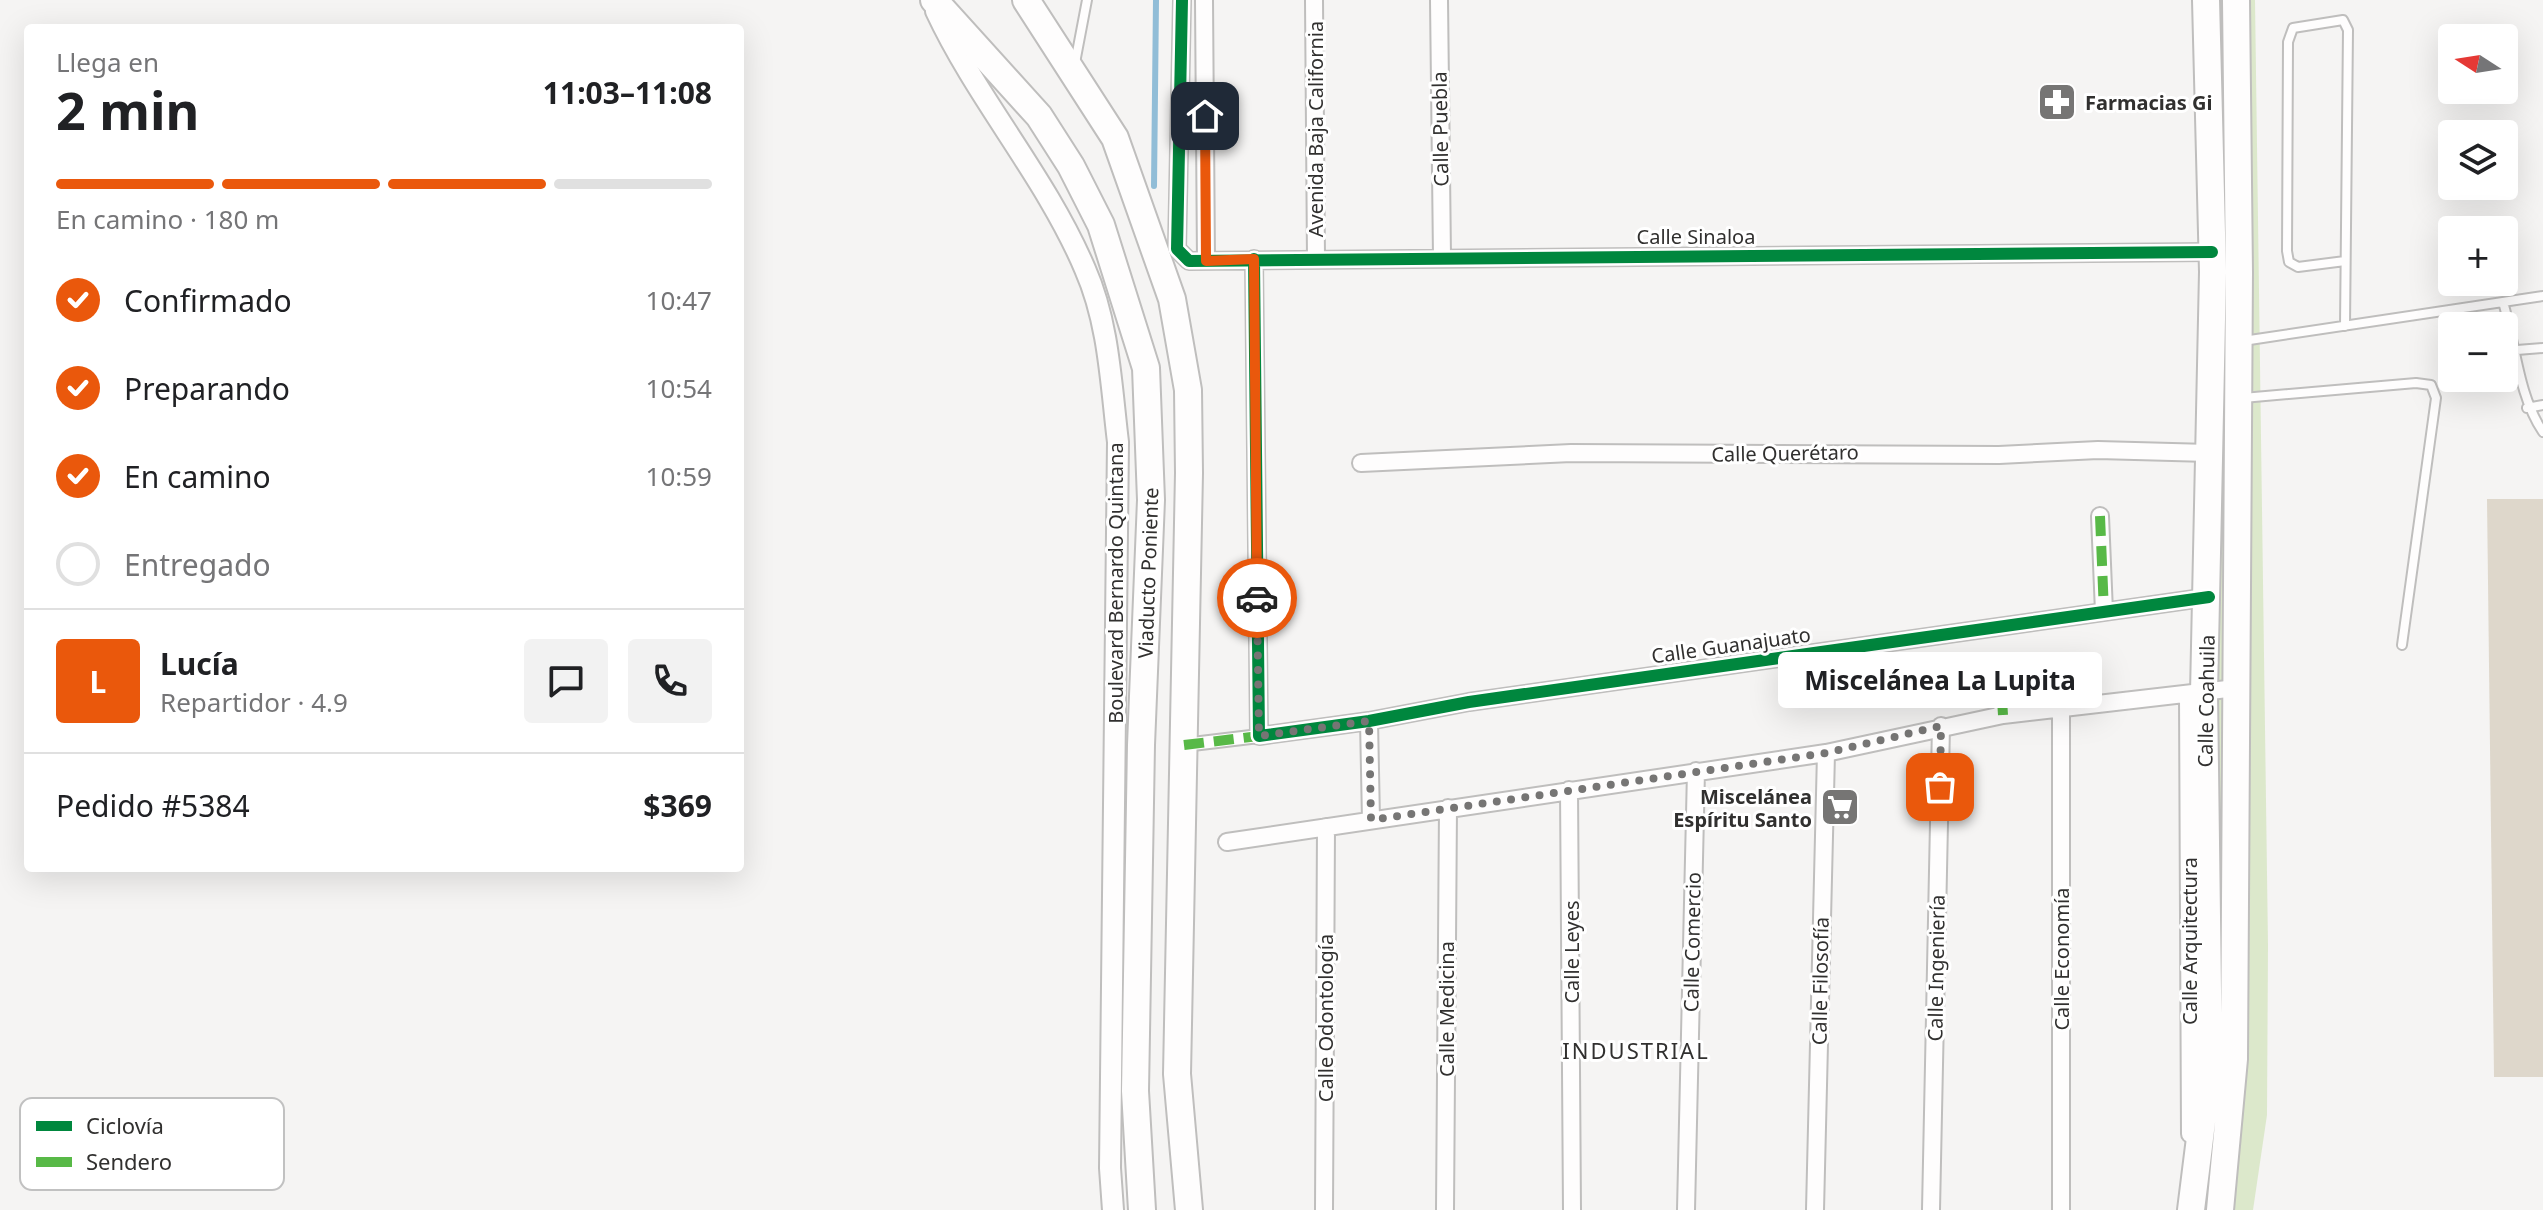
<!DOCTYPE html>
<html lang="es">
<meta charset="utf-8">
<style>
body{margin:0;font-family:"Noto Sans",sans-serif;background:#f2f2f2;color:#202124;height:100vh;display:flex;flex-direction:column;font-size:30px;white-space:nowrap}
*{box-sizing:border-box;margin:0}
p{font-size:26px;color:#757577}
.icon{flex:none;width:44px;height:44px;fill:none;stroke:currentColor;stroke-width:2;stroke-linecap:round;stroke-linejoin:round}
.map{position:relative;flex:1;overflow:hidden}
.details{position:absolute;left:24px;top:24px;width:720px;height:848px;display:flex;flex-direction:column;background:#fff;border-radius:8px;box-shadow:0 8px 32px #0002}
.details>*{flex:none}
.needle{width:52px;rotate:282deg}
.buttons{position:absolute;left:2438px;top:24px;display:grid;gap:16px}
.buttons a{display:grid;place-items:center;width:80px;height:80px;border-radius:8px;background:#fff;box-shadow:0 8px 32px #0002;font-size:40px}
.pin{position:absolute;display:grid;place-items:center;width:68px;height:68px;color:#fff;margin:-34px;border-radius:16px;box-shadow:0 4px 12px #0006}
.courier{position:absolute;display:grid;place-items:center;width:80px;height:80px;margin:-40px;border:6px solid #ea580c;border-radius:50%;background:#fff;color:#222;box-shadow:0 2px 10px #0007}
.bubble{position:absolute;height:56px;border-radius:8px;background:#fff;box-shadow:0 8px 32px #0002;font-size:26px;font-weight:700;line-height:56px;text-align:center}
.overview em{font-style:normal;font-weight:700}
.overview div{display:flex;flex-direction:column-reverse}
.overview{display:flex;align-items:center;justify-content:space-between;height:136px;padding:0 32px}
h1{font-size:52px;font-weight:700;line-height:60px}
.bar{display:grid;grid-template-columns:repeat(4,1fr);gap:12px 8px;align-content:center;height:96px;padding:0 32px}
.bar i{height:10px;border-radius:6px;background:#e0e0e0}
.bar .on{background:#ea580c}
.bar p{grid-column:span 4}
.line{display:flex;align-items:center;gap:20px;padding:0 32px;border-top:2px solid #e0e0e0}
.line div{flex:1}
.round{display:grid;place-items:center;flex:none;width:84px;height:84px;border-radius:8px;background:#f2f2f2}
ol{padding:0 32px;list-style:none}
li{display:flex;align-items:center;gap:24px;height:88px}
li p{margin-inline-start:auto}
li .icon{padding:8px;border-radius:50%;background:#ea580c;color:#fff;stroke-width:4}
li:last-child{color:#757577}
li i{width:44px;height:44px;border:4px solid #e0e0e0;border-radius:50%}
.map>svg:first-child{display:block}
.green{fill:#dce8cb}
.lines{fill:none;stroke-linecap:round;stroke-linejoin:round}
.stream{stroke:#91bdd7;stroke-width:6}
.building{fill:#ded7cb}
.service-casing{stroke:#bfbebd;stroke-width:12}
.pedestrian-casing{stroke:#bfbebd;stroke-width:16}
.minor-casing{stroke:#bfbebd;stroke-width:20}
.tertiary-casing{stroke:#bfbebd;stroke-width:24}
.primary-casing{stroke:#bfbebd;stroke-width:30}
.service{stroke:#fefdfd;stroke-width:8}
.pedestrian{stroke:#fefdfd;stroke-width:12}
.minor{stroke:#fefdfd;stroke-width:16}
.tertiary{stroke:#fefdfd;stroke-width:20}
.primary{stroke:#fefdfd;stroke-width:26}
.quiet{stroke:#58b947;stroke-width:10;stroke-dasharray:20 10;stroke-linecap:butt}
.cycleway-casing{stroke:#fff;stroke-width:17}
.cycleway{stroke:#00873e;stroke-width:12}
.done{stroke:#767574;stroke-width:8;stroke-dasharray:0 14.4}
.route{stroke:#ea580c;stroke-width:10}
.labels{text-anchor:middle;dominant-baseline:central;stroke-width:6;stroke-linejoin:round;paint-order:stroke}
.poi-label{font-size:20px;font-weight:bold;fill:#31302f;stroke:#fff;text-anchor:start}
.street-label{font-size:20px;fill:#31302f;stroke:#fff}
.neighbourhood-label{font-size:22px;letter-spacing:2px;fill:#31302f;stroke:#fff}
.key{fill:#fff;stroke:#c1c1c1;stroke-width:2}
.key-label{font-size:22px;fill:#31302f}
</style>
<div class="map">
<svg width="2543" height="1210" viewBox="0 0 2543 1210">
<rect width="100%" height="100%" fill="#f5f4f3"/>
<path class="green" d="M2211,0H2255L2268,946L2267,1115L2253,1210H2194Z"/>
<g class="lines">
<path class="stream" d="M1154,186L1156,0"/>
</g>
<path class="building" d="M2487,499H2543V1077H2494Z"/>
<g class="lines">
<g class="service-casing">
<path id="service" d="M1075,63L1087,0
M2503,302C2516,345 2518,395 2543,432
M2345,326L2348,30L2343,20L2293,28L2288,42L2287,251L2289,262L2298,267L2345,261
M2243,341L2543,296
M2517,350L2543,348
M2243,398L2416,383L2431,385L2436,398L2402,645
M2527,408L2543,405"/>
</g>
<g class="pedestrian-casing">
<path id="pedestrian" d="M1184,745L1259,736"/>
</g>
<g class="minor-casing">
<path id="minor" d="M1182,0L1177,249L1189,261L2212,252
M1204,0L1206,261
M1314,0L1316,259
M1439,0L1442,257
M1254,259L1259,736L1369,721L1469,702L2209,597
M1361,463L1571,453L1999,455L2098,450L2209,453
M2100,516L2104,612
M2000,668L2003,715
M2188,696L2190,1134
M2061,708V1210
M1369,721L1371,820
M1569,790L1572,1210
M1227,842L1826,753L2003,715L2236,688
M1324,1210L1326,827
M1445,1210L1448,808
M1686,1210L1696,771
M1815,1210L1826,753
M1931,1210L1941,726"/>
</g>
<g class="tertiary-casing">
<path id="tertiary" d="M936,11C978,101 1046,177 1085,269C1109,323 1111,385 1118,442L1110,1168L1113,1210"/>
</g>
<g class="primary-casing">
<path id="primary" d="M934,0L1039,116L1071,166L1101,225L1146,368L1151,500L1141,745L1135,1091L1142,1210
M1026,0L1115,138L1172,299L1188,390L1189,473L1177,1074L1189,1210
M2191,1210L2209,1066L2204,693L2213,272L2206,0
M2220,1210L2234,1059L2239,272L2236,0"/>
</g>
<use href="#service" class="service"/>
<use href="#pedestrian" class="pedestrian"/>
<use href="#minor" class="minor"/>
<use href="#tertiary" class="tertiary"/>
<use href="#primary" class="primary"/>
<path class="quiet" d="M2100,516L2104,612
M2000,668L2003,715
M1184,745L1259,736"/>
<g class="cycleway-casing">
<path id="cycleway" d="M1182,0L1177,249L1189,261L2212,252
M1254,259L1259,736L1369,721L1469,702L2209,597"/>
</g>
<use href="#cycleway" class="cycleway"/>
</g>
<g class="lines">
<path class="done" d="M1257,598L1259,736L1369,721L1371,820L1826,753L1941,726L1940,787"/>
<path class="route" d="M1205,116L1206,261L1254,259L1257,598"/>
</g>
<defs>
<g id="pharmacy-square" transform="scale(2)"><rect x="-9" y="-9" width="18" height="18" rx="4" fill="#767574" stroke="#fff"/><path d="M-2-6h4v4h4v4h-4v4h-4v-4h-4v-4h4Z" fill="#fff"/></g>
<g id="supermarket-square" transform="scale(2)"><rect x="-9" y="-9" width="18" height="18" rx="4" fill="#767574" stroke="#fff"/><path d="M-6-5.5h2.5l.6 2H6L4.5 2H-2.5L-4.4-4H-6ZM-1.5 3.2a1.3 1.3 0 1 0 .1 0ZM3 3.2a1.3 1.3 0 1 0 .1 0Z" fill="#fff"/></g>
</defs>
<g fill-rule="evenodd">
<use href="#pharmacy-square" x="2057" y="102"/>
<use href="#supermarket-square" x="1840" y="807"/>
</g>
<g class="labels">
<g class="poi-label">
<text x="2085" y="102">Farmacias Gi</text>
<text x="1812" y="796" text-anchor="end">Miscelánea<tspan x="1812" dy="23">Espíritu Santo</tspan></text>
</g>
<g class="street-label">
<text transform="translate(1315 129) rotate(-90)">Avenida Baja California</text>
<text transform="translate(1440 129) rotate(-91)">Calle Puebla</text>
<text x="1696" y="236">Calle Sinaloa</text>
<text transform="translate(1785 453) rotate(-1)">Calle Querétaro</text>
<text transform="translate(1148 573) rotate(-88)">Viaducto Poniente</text>
<text transform="translate(1115 583) rotate(-90)">Boulevard Bernardo Quintana</text>
<text transform="translate(1731 645) rotate(-8)">Calle Guanajuato</text>
<text transform="translate(2206 701) rotate(-89)">Calle Coahuila</text>
<text transform="translate(2189 941) rotate(-90)">Calle Arquitectura</text>
<text transform="translate(1692 942) rotate(-89)">Calle Comercio</text>
<text transform="translate(1571 952) rotate(-90)">Calle Leyes</text>
<text transform="translate(2061 959) rotate(-90)">Calle Economía</text>
<text transform="translate(1936 968) rotate(-89)">Calle Ingeniería</text>
<text transform="translate(1820 981) rotate(-89)">Calle Filosofía</text>
<text transform="translate(1446 1009) rotate(-90)">Calle Medicina</text>
<text transform="translate(1325 1018) rotate(-90)">Calle Odontología</text>
</g>
<g class="neighbourhood-label">
<text x="1636" y="1050">INDUSTRIAL</text>
</g>
</g>
<rect x="20" y="1098" width="264" height="92" rx="12" class="key"/>
<rect x="36" y="1121" width="36" height="10" fill="#00873e"/>
<rect x="36" y="1157" width="36" height="10" fill="#58b947"/>
<g class="key-label">
<text x="86" y="1134">Ciclovía</text>
<text x="86" y="1170">Sendero</text>
</g>
</svg>
<div class="buttons">
<a><svg class="needle" viewBox="-14 -14 28 28"><path d="M0-13l5 13h-10z" fill="#e53935"/><path d="M0 13l5-13h-10z" fill="#757577"/></svg></a>
<a><svg class="icon" aria-label="layers" viewBox="0 0 24 24"><path d="M12 4l9 5-9 5-9-5zM3 14l9 5 9-5"/></svg></a>
<a>+</a>
<a>−</a>
</div>
<div class="pin" style="left:1940px;top:787px;background:#ea580c"><svg class="icon" aria-label="bag" viewBox="0 0 24 24"><path d="M5 8h14l-1 12H6zM9 8a3 3 0 0 1 6 0"/></svg></div>
<div class="pin" style="left:1205px;top:116px;background:#1f2937"><svg class="icon" aria-label="home" viewBox="0 0 24 24"><path d="M3 11l9-7 9 7M6 9v11h12V9"/></svg></div>
<div class="courier" style="left:1257px;top:598px"><svg class="icon" aria-label="car" viewBox="0 0 24 24"><path d="M5 17H2v-5l4-1 3-4h7l3 4 3 1v5h-3M9 17h6M6 11h13"/><circle cx="7" cy="17" r="2"/><circle cx="17" cy="17" r="2"/></svg></div>
<div class="bubble" style="left:1778px;top:652px;width:324px">Miscelánea La Lupita</div>
<section class="details">
<div class="overview"><div><h1>2 min</h1><p>Llega en</p></div><em>11:03–11:08</em></div>
<div class="bar"><i class="on"></i><i class="on"></i><i class="on"></i><i></i><p>En camino · 180 m</p></div>
<ol>
<li><svg class="icon" aria-label="check" viewBox="0 0 24 24"><path d="M5 12l5 5 9-10"/></svg>Confirmado<p>10:47</p></li>
<li><svg class="icon" aria-label="check" viewBox="0 0 24 24"><path d="M5 12l5 5 9-10"/></svg>Preparando<p>10:54</p></li>
<li><svg class="icon" aria-label="check" viewBox="0 0 24 24"><path d="M5 12l5 5 9-10"/></svg>En camino<p>10:59</p></li>
<li><i></i>Entregado</li>
</ol>
<div class="line" style="height:144px"><b class="round" style="background:#ea580c;color:#fff">L</b><div><b>Lucía</b><p>Repartidor · 4.9</p></div><a class="round"><svg class="icon" aria-label="chat" viewBox="0 0 24 24"><path d="M4 5h16v11H9l-5 4z"/></svg></a><a class="round"><svg class="icon" aria-label="phone" viewBox="0 0 24 24"><path d="M5 4h4l2 5-3 2q2 4 5 5l2-3 5 2v4C11 20 4 13 5 4z"/></svg></a></div>
<div class="line" style="height:104px"><div>Pedido #5384</div><b>$369</b></div>
</section>
</div>
